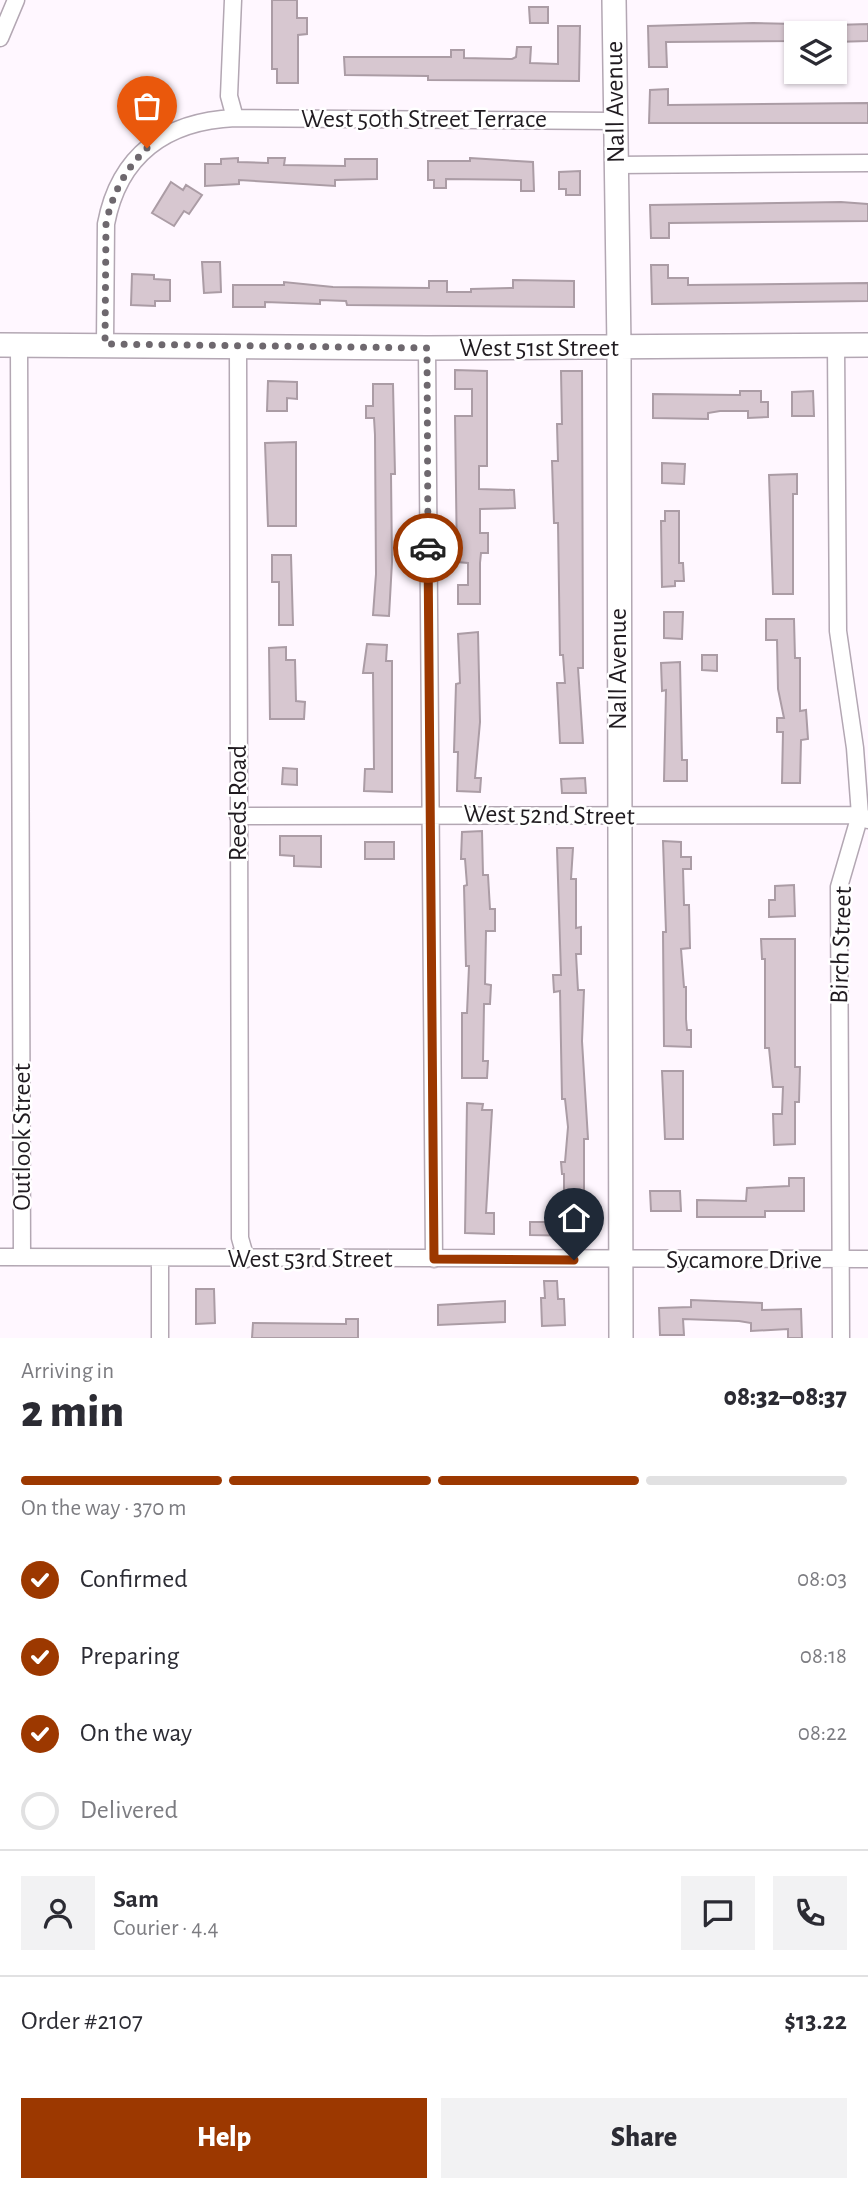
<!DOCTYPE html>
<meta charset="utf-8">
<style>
body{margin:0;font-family:"Alegreya Sans",sans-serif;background:#f2f2f3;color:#2b2b33;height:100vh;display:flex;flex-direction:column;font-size:26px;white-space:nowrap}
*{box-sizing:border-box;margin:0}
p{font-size:23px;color:#7c7c81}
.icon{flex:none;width:38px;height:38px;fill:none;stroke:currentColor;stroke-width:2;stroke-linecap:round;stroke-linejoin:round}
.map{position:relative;height:1338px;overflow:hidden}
.side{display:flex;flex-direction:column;background:#fff;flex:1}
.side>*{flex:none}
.fabs{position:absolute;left:784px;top:21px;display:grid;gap:14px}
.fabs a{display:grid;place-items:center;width:63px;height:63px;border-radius:0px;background:#fff;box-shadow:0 2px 5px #0004;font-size:35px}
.pin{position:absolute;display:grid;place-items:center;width:60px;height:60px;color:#fff;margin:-72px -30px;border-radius:50% 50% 50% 0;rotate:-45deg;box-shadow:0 0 7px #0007}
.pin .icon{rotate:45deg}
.courier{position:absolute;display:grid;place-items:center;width:70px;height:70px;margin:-35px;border:5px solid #9c3800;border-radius:50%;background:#fff;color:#222;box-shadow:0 2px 9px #0007}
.headline em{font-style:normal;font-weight:800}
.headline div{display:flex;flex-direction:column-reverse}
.headline{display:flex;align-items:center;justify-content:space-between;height:119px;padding:0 21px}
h1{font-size:46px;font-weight:800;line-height:52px}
.bar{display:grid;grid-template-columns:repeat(4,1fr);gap:10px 7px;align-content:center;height:84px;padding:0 21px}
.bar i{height:9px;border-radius:5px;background:#e1e1e2}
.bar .active{background:#9c3800}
.bar p{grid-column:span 4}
.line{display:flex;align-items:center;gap:18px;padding:0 21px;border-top:2px solid #e1e1e2}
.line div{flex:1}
.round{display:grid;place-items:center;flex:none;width:74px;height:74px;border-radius:0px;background:#f2f2f3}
ol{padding:0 21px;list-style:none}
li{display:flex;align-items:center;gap:21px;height:77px}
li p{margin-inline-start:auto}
li .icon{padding:7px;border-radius:50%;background:#9c3800;color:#fff;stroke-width:4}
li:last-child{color:#7c7c81}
li i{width:38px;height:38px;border:4px solid #e1e1e2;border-radius:50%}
.cta{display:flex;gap:14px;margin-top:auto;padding:14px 21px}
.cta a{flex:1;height:80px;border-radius:0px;background:#9c3800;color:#fff;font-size:28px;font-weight:800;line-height:80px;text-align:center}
.cta a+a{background:#f2f2f3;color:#2b2b33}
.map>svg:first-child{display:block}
.building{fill:#d7c7d0;stroke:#ab9ca5;stroke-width:2}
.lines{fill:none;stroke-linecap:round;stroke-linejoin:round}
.street-casing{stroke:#b3a7b3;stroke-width:19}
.secondary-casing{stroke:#b3a7b3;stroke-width:26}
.street{stroke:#fff;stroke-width:16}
.secondary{stroke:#fff;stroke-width:23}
.done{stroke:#6e686e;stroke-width:7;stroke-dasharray:0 12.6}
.route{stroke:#9c3800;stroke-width:9}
.labels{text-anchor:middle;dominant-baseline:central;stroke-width:5;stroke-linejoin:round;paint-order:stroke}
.street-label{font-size:26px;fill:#201b20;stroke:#fff}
</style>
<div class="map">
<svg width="868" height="1338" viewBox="0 0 868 1338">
<rect width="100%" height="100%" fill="#fff7ff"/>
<path class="building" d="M272,0H297V18H307V34L298,35V83H277V69H272Z
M529,7H548V23H530Z
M753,23L796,24V41L666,42L667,67H649L648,26Z
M868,24V41L835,42V25Z
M558,26H580L579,81L428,80V76L345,75L344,57H451V50H464V58L512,59L516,57L517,47H531L530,63L558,64Z
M668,89V105L868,103V123H649L650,90Z
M238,158V162L268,163V158H285L284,165L345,166V159H377V179L335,180V186L239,180V184L205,186V164H221V159Z
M470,158L533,162L534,191H521V180L446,179V188H434V180H428V161H470Z
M580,171V195H566V189H559V172Z
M171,182L183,190L186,185L202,195L189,214L184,211L174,226L152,213Z
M841,202L868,204V221L669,223V238H651L650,205Z
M202,262H220L221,292L204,293Z
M651,265H668V278H688V285L868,283V301L652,304Z
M132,274L154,275V279L170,280V301H155V306L131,305Z
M513,280L574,281V307L347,305L346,301L320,300V304L265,302V307H233V285H284V282L333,287L429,288V281H447V292H471V289L513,288Z
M455,370L487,371V466H479V489L514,490L515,508L480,509V533H488V553H481L480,563V604H458V585H468V563L457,562L455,416H472V389H455Z
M561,371H582L583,668H578L583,743H560L557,683H565L563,655H560L558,523H554L552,461H558L557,424H562Z
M268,381L297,382V399L287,398V411H267Z
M373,384H393L395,474H391L392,562L389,616L373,615L376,574L375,435L374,418H366V406H373Z
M740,391H761V402H768V417L748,418V411H720L708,413V419L653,418V394L740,395Z
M813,391L814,416H792V392Z
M296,442V526H268L265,443Z
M662,463L685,464L684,484L662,483Z
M797,474V494H793V594H773L769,475Z
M665,511H679V563H683L684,581H675V586L662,587L661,521H665Z
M272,555H291L293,625H279V582H272Z
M664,612H683L682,639L664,638Z
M766,619H794L795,658H800V711L806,710L808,739L801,740L800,783H782L783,732H777V718H784L778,689L777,640H766Z
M478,632L480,722L475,778H481L480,792L457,791L458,752H454L456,684L460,683L458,634Z
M367,644L387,645L386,661H392V792L364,791L365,769H374L373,673H363Z
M286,647V660H295L296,701L305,702L304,719H270L269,648Z
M702,655H717V671L702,670Z
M680,662L682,760H687V781H664L666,690L662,691L661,663Z
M283,768L297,769V785L282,784Z
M585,778L586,793H562L561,779Z
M482,831L483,875H488L490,909H495V931H486L485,984L491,985L490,1004H484L483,1061H488L487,1078H462V1013H467L469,966H466L464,886L467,885L465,859H461L462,832Z
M280,836H321V867L294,866V856L280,855Z
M663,841L681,842V857H691V869H683L684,905H689L690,948L681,949L684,987H686V1019L687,1030H691V1047L664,1046L663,932H666Z
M365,842H394V859H365Z
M557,848H573L571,879H576V928L581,927V954H576L578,990H584L582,1041L588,1139H584V1200H581V1236L530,1235V1222H564V1174H562L561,1162H565L568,1127L565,1099H562L560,991L554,992L553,975H561Z
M794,885L795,916L769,917V900H775V886Z
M761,939H795V1067H800L799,1102H795V1144L774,1145L773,1114H782L783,1087H773L769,1048H765V959H762Z
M662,1071H683V1139H665Z
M467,1103L483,1104L482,1110H492L486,1213H494V1234L465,1233Z
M789,1178H804V1211H765V1217H697V1200L746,1201L747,1188L789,1186Z
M650,1191H680L681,1211H651Z
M544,1281H557L558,1299H564L565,1325L542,1326L541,1298H545Z
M196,1289H214L215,1323L196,1324Z
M691,1300L762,1303V1310L801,1309L802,1338H788V1329L751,1331V1323L739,1321L683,1319L684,1335H660L659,1308L691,1307Z
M505,1301V1322L438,1325V1305Z
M346,1319H358V1338H252L253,1323L346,1324Z"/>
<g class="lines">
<g class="street-casing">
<path id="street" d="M233,0L229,96L235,118
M0,38L16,0
M615,165L868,163
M105,344L106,224C119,155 166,121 235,118L614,121
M19,345L22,1257
M836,345L838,631L855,748L860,815L839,887L841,1338
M238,347L240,1238L246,1259
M427,348L434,1259
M238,816L860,815L868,820
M0,1257L868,1259
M160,1258V1338"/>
</g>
<g class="secondary-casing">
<path id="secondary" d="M614,0L619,348L621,1338
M0,345L427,348L868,345"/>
</g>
<use href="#street" class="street"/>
<use href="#secondary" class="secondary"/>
</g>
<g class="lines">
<path class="done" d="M147,148C125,170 112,194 106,224L105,344L427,348L428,548"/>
<path class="route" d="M428,548L434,1259L574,1260"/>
</g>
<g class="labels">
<g class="street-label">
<text transform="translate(615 102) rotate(-91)">Nall Avenue</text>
<text x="424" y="119">West 50th Street Terrace</text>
<text x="539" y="348">West 51st Street</text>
<text transform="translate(618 669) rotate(-90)">Nall Avenue</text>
<text transform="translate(238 803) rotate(-90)">Reeds Road</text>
<text transform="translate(549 815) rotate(1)">West 52nd Street</text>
<text transform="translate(841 945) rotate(-88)">Birch Street</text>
<text transform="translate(22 1137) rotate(-90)">Outlook Street</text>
<text x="310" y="1259">West 53rd Street</text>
<text x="744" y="1260">Sycamore Drive</text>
</g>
</g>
</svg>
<div class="fabs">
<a><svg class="icon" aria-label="layers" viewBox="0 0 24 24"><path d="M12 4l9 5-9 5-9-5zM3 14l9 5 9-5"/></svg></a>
</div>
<div class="pin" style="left:147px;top:148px;background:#ea580c"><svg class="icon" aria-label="bag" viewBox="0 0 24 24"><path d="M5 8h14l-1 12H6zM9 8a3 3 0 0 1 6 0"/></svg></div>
<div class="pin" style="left:574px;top:1260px;background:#1f2937"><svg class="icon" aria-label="home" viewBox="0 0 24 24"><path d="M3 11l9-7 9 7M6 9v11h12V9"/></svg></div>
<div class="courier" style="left:428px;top:548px"><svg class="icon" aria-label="car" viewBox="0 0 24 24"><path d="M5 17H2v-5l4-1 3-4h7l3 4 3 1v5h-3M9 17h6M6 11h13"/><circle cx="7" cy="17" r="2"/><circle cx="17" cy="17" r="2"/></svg></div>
</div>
<section class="side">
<div class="headline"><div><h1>2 min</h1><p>Arriving in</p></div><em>08:32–08:37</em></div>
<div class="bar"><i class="active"></i><i class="active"></i><i class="active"></i><i></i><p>On the way · 370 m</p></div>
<ol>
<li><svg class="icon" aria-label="check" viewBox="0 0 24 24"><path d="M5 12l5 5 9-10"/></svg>Confirmed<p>08:03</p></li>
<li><svg class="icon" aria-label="check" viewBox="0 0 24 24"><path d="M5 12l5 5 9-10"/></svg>Preparing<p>08:18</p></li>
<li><svg class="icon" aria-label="check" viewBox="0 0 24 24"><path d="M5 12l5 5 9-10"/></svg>On the way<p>08:22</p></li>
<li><i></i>Delivered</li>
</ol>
<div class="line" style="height:126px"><a class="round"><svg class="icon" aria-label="person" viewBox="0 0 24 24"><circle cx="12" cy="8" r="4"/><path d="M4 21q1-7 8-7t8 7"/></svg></a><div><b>Sam</b><p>Courier · 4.4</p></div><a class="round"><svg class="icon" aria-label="chat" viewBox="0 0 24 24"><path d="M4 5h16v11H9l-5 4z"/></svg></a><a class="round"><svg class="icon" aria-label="phone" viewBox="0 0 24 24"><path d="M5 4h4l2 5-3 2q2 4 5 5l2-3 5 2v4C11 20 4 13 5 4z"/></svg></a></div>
<div class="line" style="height:91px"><div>Order #2107</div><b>$13.22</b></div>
<div class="cta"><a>Help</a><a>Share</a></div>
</section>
